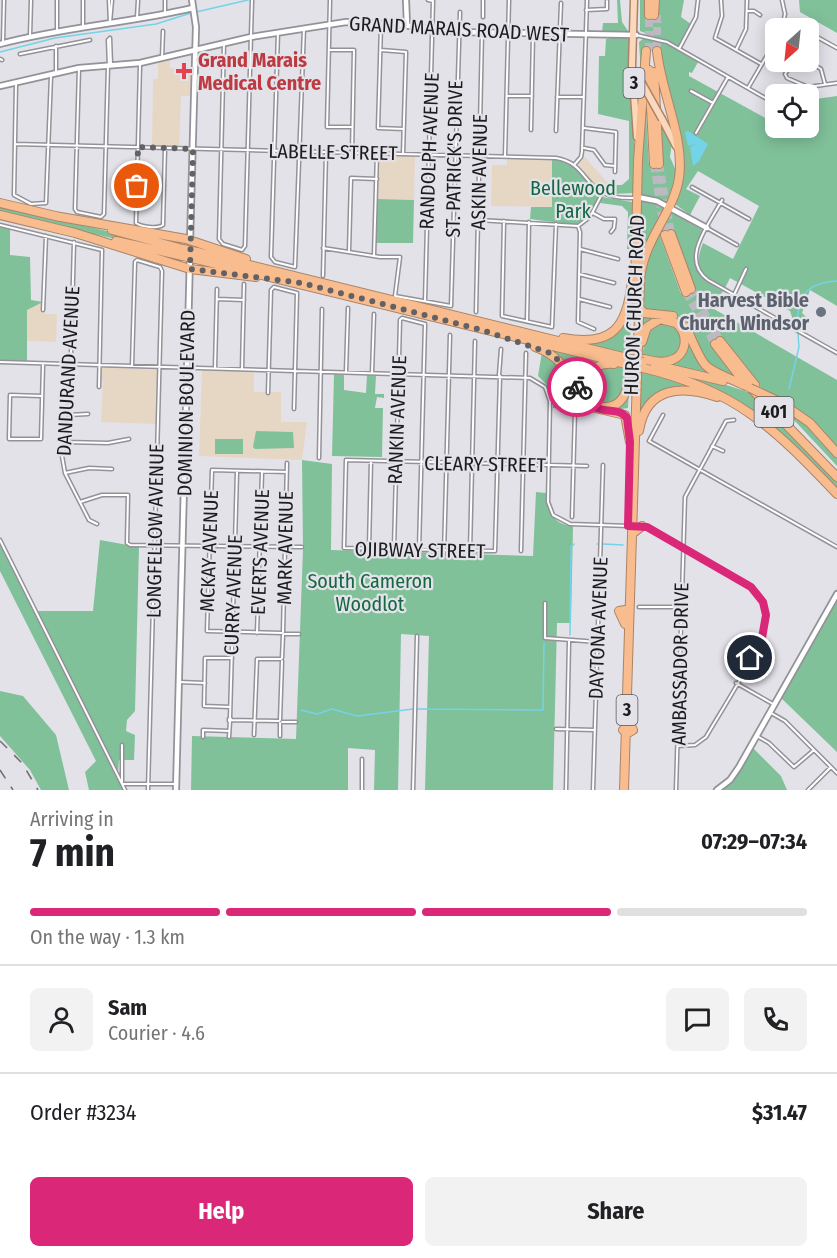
<!DOCTYPE html>
<meta charset="utf-8">
<style>
body{margin:0;font-family:"Fira Sans Condensed",sans-serif;background:#f2f2f2;color:#202124;height:100vh;display:flex;flex-direction:column;font-size:22px;white-space:nowrap}
*{box-sizing:border-box;margin:0}
p{font-size:20px;color:#757577}
.icon{flex:none;width:33px;height:33px;fill:none;stroke:currentColor;stroke-width:2;stroke-linecap:round;stroke-linejoin:round}
.map{position:relative;height:790px;overflow:hidden}
.sheet{display:flex;flex-direction:column;background:#fff;flex:1}
.sheet>*{flex:none}
.needle{width:39px;rotate:207deg}
.tools{position:absolute;left:765px;top:18px;display:grid;gap:12px}
.tools a{display:grid;place-items:center;width:54px;height:54px;border-radius:9px;background:#fff;box-shadow:0 3px 15px #0003;font-size:30px}
.pin{position:absolute;display:grid;place-items:center;width:51px;height:51px;color:#fff;margin:-26px;border:3px solid #fff;border-radius:50%;box-shadow:0 2px 6px #0007}
.courier{position:absolute;display:grid;place-items:center;width:60px;height:60px;margin:-30px;border:4px solid #db2777;border-radius:50%;background:#fff;color:#222;box-shadow:0 2px 8px #0007}
.headline em{font-style:normal;font-weight:700}
.headline div{display:flex;flex-direction:column-reverse}
.headline{display:flex;align-items:center;justify-content:space-between;height:102px;padding:0 30px}
h1{font-size:39px;font-weight:700;line-height:45px}
.bar{display:grid;grid-template-columns:repeat(4,1fr);gap:9px 6px;align-content:center;height:72px;padding:0 30px}
.bar i{height:8px;border-radius:4px;background:#e0e0e0}
.bar .on{background:#db2777}
.bar p{grid-column:span 4}
.line{display:flex;align-items:center;gap:15px;padding:0 30px;border-top:2px solid #e0e0e0}
.line div{flex:1}
.round{display:grid;place-items:center;flex:none;width:63px;height:63px;border-radius:9px;background:#f2f2f2}
.action{display:flex;gap:12px;margin-top:auto;padding:12px 30px}
.action a{flex:1;height:69px;border-radius:9px;background:#db2777;color:#fff;font-size:24px;font-weight:700;line-height:69px;text-align:center}
.action a+a{background:#f2f2f2;color:#202124}
.map>svg:first-child{display:block}
.education{fill:#e6d7c5}
.green{fill:#80c19a;fill-rule:evenodd}
.water{fill:#73d3e8}
.lines{fill:none;stroke-linecap:round;stroke-linejoin:round}
.stream{stroke:#73d3e8;stroke-width:1.5}
.highway-tunnel{stroke:#bbbac0;stroke-width:8;stroke-dasharray:8 4;stroke-linecap:butt}
.street-casing{stroke:#939299;stroke-width:5}
.secondary-casing{stroke:#939299;stroke-width:8}
.primary-casing{stroke:#ab8467;stroke-width:9}
.highway-casing{stroke:#ab8467;stroke-width:10}
.street{stroke:#fff;stroke-width:2}
.secondary{stroke:#fff;stroke-width:4.5}
.primary{stroke:#fbd7bb;stroke-width:6}
.highway{stroke:#f8bc8e;stroke-width:8}
.rail{stroke:#6e6d71;stroke-width:1.5;stroke-dasharray:10 10;stroke-linecap:butt}
.primary-bridge-casing{stroke:#ab8467;stroke-width:9;stroke-linecap:butt}
.highway-bridge-casing{stroke:#ab8467;stroke-width:10;stroke-linecap:butt}
.primary-bridge{stroke:#fbd7bb;stroke-width:6}
.highway-bridge{stroke:#f8bc8e;stroke-width:8}
.done{stroke:#626165;stroke-width:6;stroke-dasharray:0 10.8}
.route{stroke:#db2777;stroke-width:8}
.health-dot{fill:#e0444e;stroke:#e3e2e9;stroke-width:2}
.worship-dot{fill:#6b7280;stroke:#e3e2e9;stroke-width:2}
.labels{text-anchor:middle;dominant-baseline:central;stroke-width:4.5;stroke-linejoin:round;paint-order:stroke}
.shield{fill:#e3e2e9;stroke:#58575b;stroke-width:1.5}
.shield-label{font-size:18px;font-weight:bold;fill:#1c1c1e}
.street-label{font-size:20px;fill:#1c1c1e;stroke:#e3e2e9}
.health-label{font-size:20px;font-weight:bold;fill:#be3a42;stroke:#e3e2e9;text-anchor:start}
.park-label{font-size:20px;fill:#146841;stroke:#e3e2e9}
.worship-label{font-size:20px;font-weight:bold;fill:#5b616d;stroke:#e3e2e9;text-anchor:end}
</style>
<div class="map">
<svg width="837" height="790" viewBox="0 0 837 790">
<rect width="100%" height="100%" fill="#e3e2e9"/>
<path class="education" d="M170,58V68L176,69L177,74L193,75L192,96H181L179,147L152,146L153,79H158V61Z
M379,154L415,155L414,200L377,199Z
M507,157L552,160V207L491,206L492,165H507Z
M585,157L606,181L615,185L613,194L602,191L589,179L578,165Z
M43,302H46L45,314H57L56,342L27,341V309Z
M103,367L158,370L157,424L101,422L103,380H100L101,369Z
M202,370L254,371V392H281V422H307L302,460L199,456Z"/>
<path class="green" d="M617,0H620L622,22L628,31L602,33L603,23H618Z
M640,0H644L645,15H658L659,0H684L681,17L691,24L681,47L640,31Z
M799,0H837V33L800,12Z
M611,38H628L631,43L634,117V190L633,193L613,194L615,185H622L629,179V121L598,114L599,56H605L606,39Z
M644,38L666,43L698,62L692,73L689,72V76L767,119L775,106L776,128H808L809,100L837,96V306L810,290L802,313L806,317L800,326H795L790,311L730,278L725,288C703,275 692,270 703,243L733,259L759,206L698,171L686,189L700,196L690,215L675,204L681,184L660,51H644L641,73L639,42Z
M645,96L649,165L661,163L659,121L672,142L670,157L677,173L668,204L641,196Z
M557,159L574,167L601,195L588,217L575,225L530,219L531,207H552V160Z
M602,197L632,202V250L627,249L628,212L622,206L600,203Z
M377,199L414,200L413,243H376Z
M647,201L665,209L638,280L639,202Z
M0,206L124,235L183,254L0,213Z
M669,214H674L704,231C688,262 692,275 723,291L714,309L837,380V449L810,420L788,403L763,390L745,372L740,382L707,366L683,320L673,314L642,309C642,267 650,250 669,214ZM675,233L694,287L681,294L660,236Z
M0,226L10,228V255L30,257L31,300L43,302L27,310V363L0,361Z
M631,303L630,355L581,344C611,334 622,335 631,303Z
M664,316L681,323L696,357L716,376L663,365L681,356L684,328L656,319L642,337V317Z
M663,321L676,325L684,341L673,358H642L646,331Z
M540,346L607,362L587,373L589,400L609,409L629,389L628,408L609,411L590,405L567,367Z
M542,352C564,363 573,386 572,410L553,408L552,390L538,376Z
M644,364L705,378L751,393L837,481V491L751,410Z
M615,366L628,368L626,387L618,402L600,405L591,399L587,382L593,370Z
M640,371L675,380L703,391L658,397L639,429Z
M334,374L344,375V390L366,393L367,375L376,376L375,394H384V398L377,397L375,408H383L382,457L332,456Z
M779,404L806,423L837,455V466Z
M256,431L293,432L294,448L255,449L253,447Z
M215,439H243V454H215Z
M302,460L332,464L331,550L533,556L536,492L546,493C547,510 553,525 573,526L571,623H557L553,790H425L429,636L401,634L398,790H374L375,750L348,748V790H191L192,736L296,739L303,549Z
M100,540L139,547L135,711L127,720L126,731L135,735L134,760H119L118,773L37,611H93Z
M0,543L123,790H89L85,772L96,761L0,571Z
M837,595V752L780,697Z
M0,691L23,696L56,735L69,790H41L30,770L0,736Z
M751,746L781,776L787,790H716L728,782Z"/>
<path class="water" d="M688,131L708,144L699,161L693,166L690,147L696,144L688,146L685,132Z"/>
<g class="lines">
<path class="stream" d="M196,12L248,0
M0,52L55,38L156,24L191,13
M797,326C798,295 806,283 837,281
M789,389L799,347L798,334
M597,544H598
M603,544L623,545
M570,635L571,547L574,544
M416,709L543,710L544,643
M301,710L317,714L332,709L357,716L413,709"/>
<path class="highway-tunnel" d="M657,15V51
M649,51V15
M654,164L665,235
M659,164L671,234
M691,289L720,341
M686,292L715,344"/>
<g class="street-casing">
<path id="street" d="M109,0L110,23
M165,0V12
M330,0L327,127H352
M721,0L722,16L715,38L761,64
M586,10L607,9V1
M747,11H754L760,15
M483,17V0
M137,18L138,0
M785,22L802,28
M110,23L112,0
M381,25L378,128L404,129
M83,27V0
M782,28L785,14L782,0
M57,30V0
M278,32L271,257L275,262L295,267L304,28
M808,32L837,48
M636,35L667,42L774,103
M30,36L31,0
M110,38L111,64L109,66L108,40Z
M3,42L4,0
M224,43L219,239L223,244L242,250L245,246L252,0
M679,49L696,17L698,0
M329,50H354L352,153
M381,50L406,52L403,154
M736,50L746,29L747,0
M20,54L90,40
M162,58L163,31
M0,59L2,60
M808,61L821,69L825,84
M794,62L785,74L787,78L808,87L837,83
M140,65L136,223C142,227 157,229 163,225L165,148
M79,68L75,209L77,212L101,217L104,214L108,66
M56,73V46
M16,84L14,195L31,204L46,203L51,76
M210,87L250,89
M748,88L776,40
M691,91L713,103
M507,96H532
M557,97H584
M584,128L616,132L615,172
M531,130L533,35
M556,131L561,3
M696,133L728,77
M15,144L556,158C593,164 580,200 634,198
M584,148L594,150L605,165L615,166
M505,156L509,0
M574,165L581,157L582,151L587,0
M692,187L749,219
M722,200C710,223 679,259 708,280L837,353
M593,213L604,219H615L614,228L611,232
M479,220L578,226L590,217L602,194
M504,221L502,316L552,327L556,224
M0,225L102,250L99,387
M578,226L580,232L578,322L594,329
M707,228L737,245
M74,242L70,390L68,429L62,456L65,473L89,520L97,524
M323,248L380,257H400L395,296L451,306L460,12
M580,249L618,259
M349,251L351,178L377,179
M374,255L377,153
M579,274L614,283
M323,276L326,153
M734,295L746,269
M217,299L244,300
M579,299L610,307
M425,301L433,1L428,0
M43,310L46,236
M476,312L482,32
M527,321L529,222
M501,349L499,375L500,376L495,551L344,548L346,460L546,465H551L587,466
M0,362L530,378L545,387L550,401L548,502L553,515L570,524L630,526
M132,366L135,262L137,260L160,267L162,271L148,790
M215,368L217,289
M242,369L244,284
M346,372L348,308
M372,373L374,314
M268,393L271,290L274,287L297,293L294,409
M42,396L10,395L9,439H41L43,365
M68,415L88,414
M663,415L649,441L837,547
M65,442L108,443L129,439
M712,446L723,451
M319,458L322,309
M65,473L89,468L112,469
M80,502L102,495H128L127,543L130,545L302,547
M572,517L575,411
M645,527L751,587C758,595 765,604 766,615C768,641 720,712 706,737L695,745L678,746
M0,540L125,790
M369,548L371,461
M394,549L400,320L402,318L425,324L419,550
M470,551L475,341
M521,551L526,353
M444,554L450,335
M545,603V638L598,642
M639,607H681
M283,632L287,463
M257,633L262,472
M282,633L207,631L212,470L287,472
M284,634H299
M282,658L283,635
M179,682L205,683
M736,683L773,704
M230,707L204,706L205,658H232
M771,713L785,721L837,773
M230,718L237,472
M229,719H231V720L229,721Z
M231,720L279,721
M280,720L282,661
M282,722H296
M556,729L595,730
M254,735L257,659H281
M280,736V723
M757,736L769,743L794,767L814,750
M203,737V730L229,731
M229,737L230,721
M122,745V784H176
M362,759V790
M413,790L417,636
M566,790L569,641
M593,790L603,465
M676,790L685,497L726,421L734,420
M808,790L831,767"/>
</g>
<g class="secondary-casing">
<path id="secondary" d="M406,0L407,25
M0,44C64,27 129,23 193,8
M0,86L79,68L140,63L251,37L346,22L402,25L458,32L636,35
M637,197L657,201L707,228
M190,242L196,27L192,0
M176,790L190,256
M717,790L730,780L739,767L837,594"/>
</g>
<g class="primary-casing">
<path id="primary" d="M634,0L632,66L637,137
M662,119L676,146"/>
</g>
<g class="highway-casing">
<path id="highway" d="M649,0V15
M654,15L655,0
M649,70L654,164
M654,72L659,164
M0,203L60,217
M0,215L75,233
M55,216L186,239L246,259
M112,230L183,249
M72,232L190,269L256,277
M671,234L691,289
M665,235L686,292
M116,241L183,256
M197,252L627,358
M196,259L626,364
M635,286L638,160L646,51
M639,307L644,313L673,316
M686,327C708,375 699,364 746,386
M563,338C613,347 627,327 632,281
M720,341L755,385
M642,342L647,327L660,319L676,323C689,334 688,357 668,361C660,363 652,361 644,359
M715,344L741,378L837,477
M535,347C571,359 567,385 591,407L625,415L630,442
M655,365L723,381
M643,368C736,390 773,427 837,494
M765,396L788,419
M590,400C576,380 592,362 614,364
M780,402L810,423L837,453
M603,407C630,408 628,379 632,360
M639,431C646,386 682,385 717,397
M632,534L642,526
M625,624L619,611L625,610L629,617
M623,730L628,733L633,730L627,717
M624,790L640,281C643,239 673,215 679,178C685,139 661,92 657,51"/>
</g>
<use href="#street" class="street"/>
<use href="#secondary" class="secondary"/>
<use href="#primary" class="primary"/>
<use href="#highway" class="highway"/>
<path class="rail" d="M0,741L22,763L38,790
M0,770L13,790"/>
<g class="primary-bridge-casing">
<path id="primary-bridge" d="M639,78L662,119"/>
</g>
<g class="highway-bridge-casing">
<path id="highway-bridge" d="M183,249L197,252
M183,256L196,259
M627,358L643,362
M626,364L643,368
M750,388L780,402"/>
</g>
<use href="#primary-bridge" class="primary-bridge"/>
<use href="#highway-bridge" class="highway-bridge"/>
</g>
<g class="lines">
<path class="done" d="M137,186L138,147L193,149L190,269L302,283L482,330L550,353L565,366L577,387"/>
<path class="route" d="M577,387C598,424 615,402 627,418L630,442L628,526L647,527L751,587L763,602L766,615L762,638L750,658"/>
</g>
<path class="health-dot" d="M181 62h6v6h6v6h-6v6h-6v-6h-6v-6h6z"/>
<circle class="worship-dot" cx="821" cy="312" r="6"/>
<g class="labels">
<g class="shield">
<rect x="623.5" y="68" width="21" height="30" rx="4.5"/>
<rect x="754.5" y="397" width="39" height="30" rx="4.5"/>
<rect x="616.5" y="695" width="21" height="30" rx="4.5"/>
</g>
<g class="shield-label">
<text x="634" y="83">3</text>
<text x="774" y="412">401</text>
<text x="627" y="710">3</text>
</g>
<g class="street-label">
<text transform="translate(459 29) rotate(3)">GRAND MARAIS ROAD WEST</text>
<text transform="translate(429 151) rotate(-88)">RANDOLPH AVENUE</text>
<text transform="translate(333 152) rotate(1)">LABELLE STREET</text>
<text transform="translate(454 159) rotate(-89)">ST. PATRICK'S DRIVE</text>
<text transform="translate(479 172) rotate(-89)">ASKIN AVENUE</text>
<text transform="translate(634 305) rotate(-88)">HURON CHURCH ROAD</text>
<text transform="translate(68 371) rotate(-87)">DANDURAND AVENUE</text>
<text transform="translate(186 403) rotate(-89)">DOMINION BOULEVARD</text>
<text transform="translate(397 420) rotate(-88)">RANKIN AVENUE</text>
<text transform="translate(485 464) rotate(1)">CLEARY STREET</text>
<text transform="translate(155 531) rotate(-89)">LONGFELLOW AVENUE</text>
<text transform="translate(285 548) rotate(-89)">MARK AVENUE</text>
<text transform="translate(420 550) rotate(1)">OJIBWAY STREET</text>
<text transform="translate(209 551) rotate(-88)">MCKAY AVENUE</text>
<text transform="translate(260 552) rotate(-88)">EVERTS AVENUE</text>
<text transform="translate(233 595) rotate(-88)">CURRY AVENUE</text>
<text transform="translate(598 628) rotate(-88)">DAYTONA AVENUE</text>
<text transform="translate(680 664) rotate(-89)">AMBASSADOR DRIVE</text>
</g>
<g class="health-label">
<text x="198" y="60">Grand Marais<tspan x="198" dy="23">Medical Centre</tspan></text>
</g>
<g class="park-label">
<text x="573" y="188">Bellewood<tspan x="573" dy="23">Park</tspan></text>
<text x="370" y="581">South Cameron<tspan x="370" dy="23">Woodlot</tspan></text>
</g>
<g class="worship-label">
<text x="809" y="300">Harvest Bible<tspan x="809" dy="23">Church Windsor</tspan></text>
</g>
</g>
</svg>
<div class="tools">
<a><svg class="needle" viewBox="-14 -14 28 28"><path d="M0-13l5 13h-10z" fill="#e53935"/><path d="M0 13l5-13h-10z" fill="#757577"/></svg></a>
<a><svg class="icon" aria-label="locate" viewBox="0 0 24 24"><circle cx="12" cy="12" r="6"/><path d="M12 2v4M12 18v4M2 12h4M18 12h4"/></svg></a>
</div>
<div class="pin" style="left:137px;top:186px;background:#ea580c"><svg class="icon" aria-label="bag" viewBox="0 0 24 24"><path d="M5 8h14l-1 12H6zM9 8a3 3 0 0 1 6 0"/></svg></div>
<div class="pin" style="left:750px;top:658px;background:#1f2937"><svg class="icon" aria-label="home" viewBox="0 0 24 24"><path d="M3 11l9-7 9 7M6 9v11h12V9"/></svg></div>
<div class="courier" style="left:577px;top:387px"><svg class="icon" aria-label="bike" viewBox="0 0 24 24"><circle cx="6" cy="16" r="4"/><circle cx="18" cy="16" r="4"/><path d="M6 16l4-8h5l3 8M10 8l3 8H6M13 5h3"/></svg></div>
</div>
<section class="sheet">
<div class="headline"><div><h1>7 min</h1><p>Arriving in</p></div><em>07:29–07:34</em></div>
<div class="bar"><i class="on"></i><i class="on"></i><i class="on"></i><i></i><p>On the way · 1.3 km</p></div>
<div class="line" style="height:108px"><a class="round"><svg class="icon" aria-label="person" viewBox="0 0 24 24"><circle cx="12" cy="8" r="4"/><path d="M4 21q1-7 8-7t8 7"/></svg></a><div><b>Sam</b><p>Courier · 4.6</p></div><a class="round"><svg class="icon" aria-label="chat" viewBox="0 0 24 24"><path d="M4 5h16v11H9l-5 4z"/></svg></a><a class="round"><svg class="icon" aria-label="phone" viewBox="0 0 24 24"><path d="M5 4h4l2 5-3 2q2 4 5 5l2-3 5 2v4C11 20 4 13 5 4z"/></svg></a></div>
<div class="line" style="height:78px"><div>Order #3234</div><b>$31.47</b></div>
<div class="action"><a>Help</a><a>Share</a></div>
</section>
